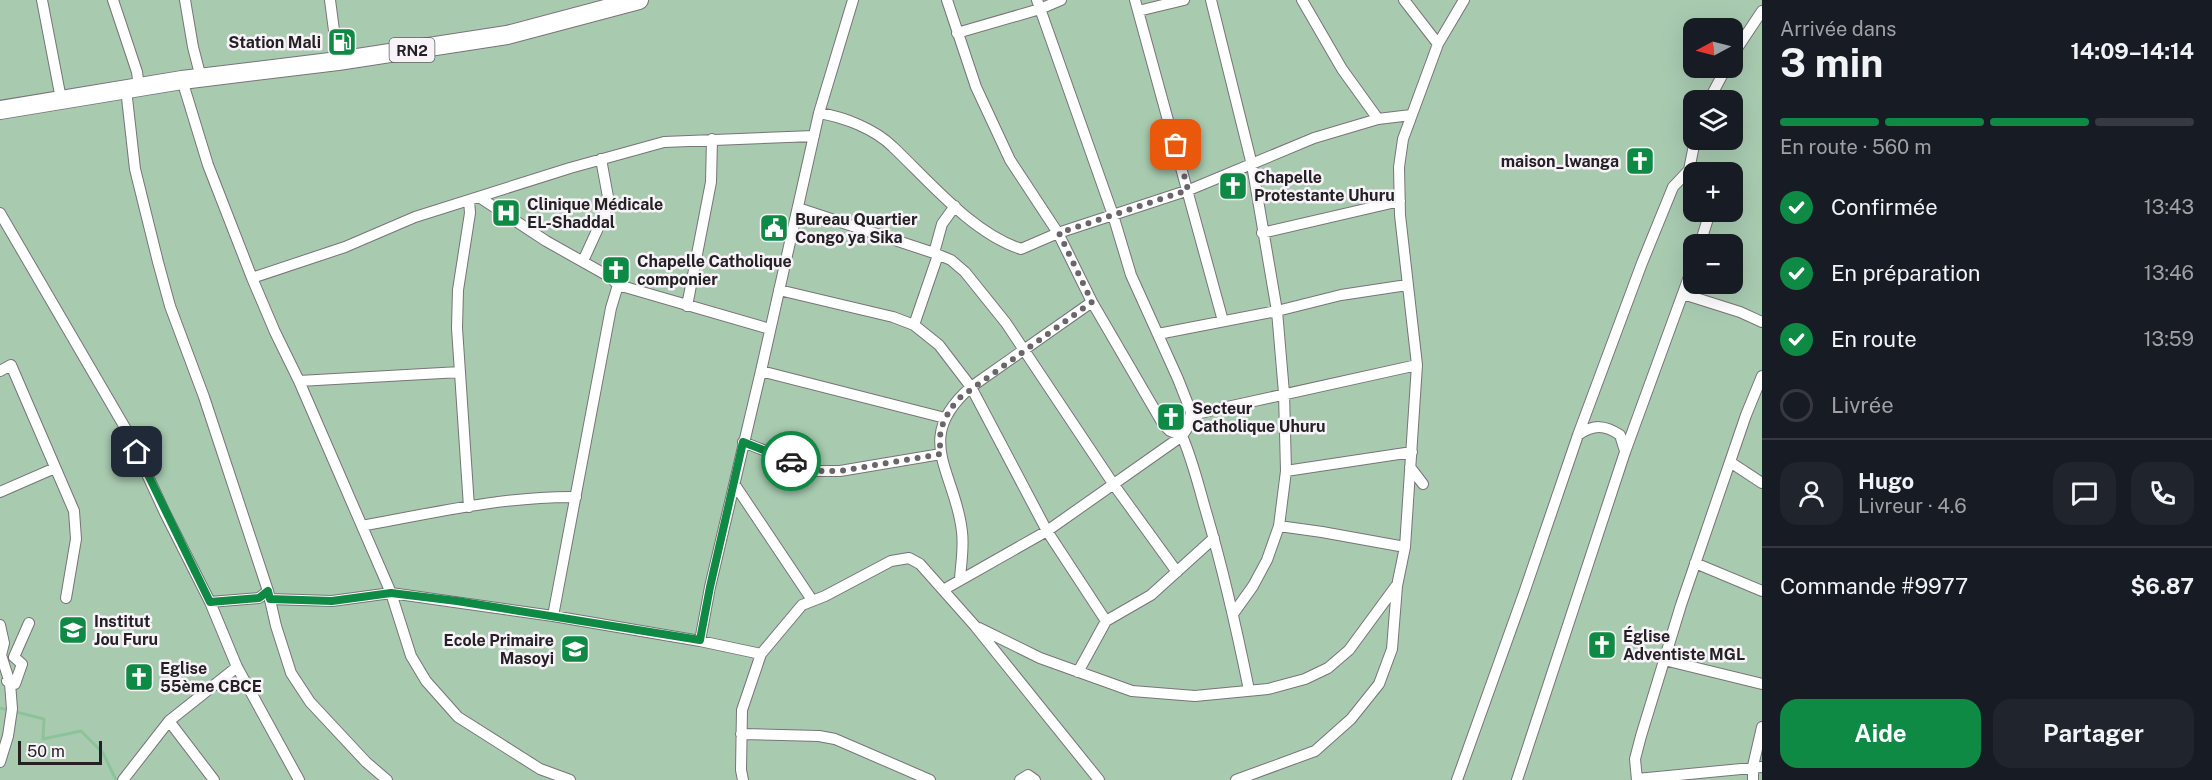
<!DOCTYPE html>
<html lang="fr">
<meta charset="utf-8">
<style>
body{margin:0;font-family:"Public Sans",sans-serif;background:#20242c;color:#f1f3f6;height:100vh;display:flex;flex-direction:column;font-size:22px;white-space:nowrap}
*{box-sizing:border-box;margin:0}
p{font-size:20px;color:#9ea1a6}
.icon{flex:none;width:33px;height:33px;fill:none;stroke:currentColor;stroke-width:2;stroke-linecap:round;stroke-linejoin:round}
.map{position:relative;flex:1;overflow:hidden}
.sheet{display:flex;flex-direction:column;background:#171b24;width:450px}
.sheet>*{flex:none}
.needle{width:39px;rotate:263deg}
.buttons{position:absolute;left:1683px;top:18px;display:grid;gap:12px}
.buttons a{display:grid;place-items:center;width:60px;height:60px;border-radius:12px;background:#171b24;box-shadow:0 6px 24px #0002;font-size:30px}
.scale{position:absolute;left:18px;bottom:15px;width:84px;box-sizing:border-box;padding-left:6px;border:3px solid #232123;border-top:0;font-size:16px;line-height:21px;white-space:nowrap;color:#232123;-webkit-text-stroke:4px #f8f2f9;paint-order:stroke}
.pin{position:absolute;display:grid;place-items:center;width:51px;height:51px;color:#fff;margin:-26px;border-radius:12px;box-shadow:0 3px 9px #0006}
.courier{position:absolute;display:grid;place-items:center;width:60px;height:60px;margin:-30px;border:4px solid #0e8a45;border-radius:50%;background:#fff;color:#222;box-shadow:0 2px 8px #0007}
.overview em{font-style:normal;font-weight:700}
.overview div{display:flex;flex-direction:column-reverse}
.overview{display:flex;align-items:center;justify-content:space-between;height:102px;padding:0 18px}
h1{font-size:39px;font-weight:700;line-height:45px}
.bar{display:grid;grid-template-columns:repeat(4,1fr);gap:9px 6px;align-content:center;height:72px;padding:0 18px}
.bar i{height:8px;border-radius:4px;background:#363941}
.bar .active{background:#0e8a45}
.bar p{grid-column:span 4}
.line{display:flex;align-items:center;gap:15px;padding:0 18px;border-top:2px solid #363941}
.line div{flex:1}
.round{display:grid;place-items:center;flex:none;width:63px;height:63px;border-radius:18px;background:#20242c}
ol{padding:0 18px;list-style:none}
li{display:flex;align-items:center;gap:18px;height:66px}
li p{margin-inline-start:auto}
li .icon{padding:6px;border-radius:50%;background:#0e8a45;color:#fff;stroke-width:4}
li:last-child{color:#9ea1a6}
li i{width:33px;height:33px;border:3px solid #363941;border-radius:50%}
.primary-button{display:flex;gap:12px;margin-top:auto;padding:12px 18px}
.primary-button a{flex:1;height:69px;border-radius:18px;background:#0e8a45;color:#fff;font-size:24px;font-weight:700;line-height:69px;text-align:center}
.primary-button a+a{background:#20242c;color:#f1f3f6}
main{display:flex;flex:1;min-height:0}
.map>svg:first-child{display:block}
.green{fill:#a8cbb0;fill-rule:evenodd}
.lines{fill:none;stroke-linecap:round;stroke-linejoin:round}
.stream{stroke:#8dc39a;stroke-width:3}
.minor-casing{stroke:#79737a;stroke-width:12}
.trunk-casing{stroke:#79737a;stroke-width:20}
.minor{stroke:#fff;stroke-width:10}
.trunk{stroke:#fff;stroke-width:18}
.done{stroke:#696569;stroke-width:6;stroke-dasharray:0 10.8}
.route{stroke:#0e8a45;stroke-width:8}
.labels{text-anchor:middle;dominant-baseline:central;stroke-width:5;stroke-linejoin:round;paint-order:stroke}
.shield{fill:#f8f2f9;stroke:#636063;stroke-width:1.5}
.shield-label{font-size:15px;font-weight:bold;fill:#232123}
.poi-label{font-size:16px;font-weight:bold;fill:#232123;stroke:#f8f2f9;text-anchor:start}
</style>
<main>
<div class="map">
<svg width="1762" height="780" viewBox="0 0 1762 780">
<rect width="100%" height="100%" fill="#ebe4ec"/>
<path class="green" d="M0,0H1762V780H0ZM1694,28H1732V68H1694ZM1694,100H1732V140H1694ZM1694,172H1732V212H1694ZM1694,244H1732V284H1694Z"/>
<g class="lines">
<path class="stream" d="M0,708L44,719L43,739L81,731L103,753L116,780"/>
<g class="minor-casing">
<path id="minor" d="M42,0L61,99
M113,0L137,72L139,87
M185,0L193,47L201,78
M330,0L338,61
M947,0L976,87L1010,160L1058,233L1092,302L1163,424L1170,431L1182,436C1193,461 1199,488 1207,515C1224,573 1237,631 1249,690
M1037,0L1113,215L1131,275L1178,379L1191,412
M1135,0L1223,321
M1211,0L1252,165L1277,311L1284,393L1286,471L1279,526L1267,560L1253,586L1233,614
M1302,0L1342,69L1378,119
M1404,0L1438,44
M1138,11L1184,0
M957,33L1040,9L1061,0
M1732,56L1762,11
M182,80L208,165L252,278L275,332L299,381L391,593L411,656L426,681L458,717L540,769L570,780
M126,89L135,169L158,262L170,306L204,397L268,591L276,626L291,673L310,702L366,762L387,780
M1709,100L1726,68
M819,113C844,117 875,129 893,147C930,182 972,233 1021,249L1058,233L1189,190L1314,138L1378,119L1411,115
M1689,170L1695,140
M479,197L546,241L610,277L618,285L770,329
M798,208L934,253L951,260L965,272L1006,323L1114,485L1177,572
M0,213L127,431L165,513L210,602L237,667L299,780
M1262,233L1400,201
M1700,244L1710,212
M934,253L942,224L955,206
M583,261L605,213L608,197L601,159
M252,278L345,247L415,217L570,168L664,142L814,136
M779,290L893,317L914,325L939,345L971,387L1047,531L1106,621L1078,672
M1683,294L1740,312L1762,322
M687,306L711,182L712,139
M914,325L938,255
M1158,334L1277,311L1341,295L1407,285
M0,371L11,365L74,511L76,539L66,598
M761,371L945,418
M299,381L460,372
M1578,435C1594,424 1605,425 1620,435L1625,451
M743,442L816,471H840L941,454
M1730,462L1762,483
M1410,467L1423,484
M1286,471L1412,452
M735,485L812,600
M0,492L55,468
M469,507L457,328L458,290L470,213L469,200
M362,526C432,513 505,496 576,497
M1279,526L1322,532L1405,547
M1695,563L1762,591
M960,579C961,564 964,547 962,532C956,472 911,439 971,387L1092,302
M943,590L1047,531L1182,436L1188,427L1191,412L1200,413L1417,365
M210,602L259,598L268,591L270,599L332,601L391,593L553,616L700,641L761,654
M553,616L611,308L618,285
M1106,621L1151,595L1214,538
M0,625L4,643L1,655L10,683L12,709L8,736L0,762
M979,628L1040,658L1132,691L1195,696L1268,689L1305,679L1328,668L1349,650L1396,586
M700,641L710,587L761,371L819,113L853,0
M1664,660L1762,684
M7,681L15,684L22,664L14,657L29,623
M169,721L214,780
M741,734L819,736L835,739L930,780
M1637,779L1762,767
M123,780L169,721L237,667
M743,780L741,770L742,710L761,654L802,605L825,596L891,561L909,558L920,564L975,626L1099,780
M1020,780L1028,775L1035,780
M1236,780L1315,751L1351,719L1379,684L1392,649L1397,586L1405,547L1417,365L1400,215L1399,167L1403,139L1438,44L1464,0
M1457,780L1524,593L1578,435L1642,263L1673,187L1689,170H1703L1706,172
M1517,780L1625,452L1694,263
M1637,780L1635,759L1641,736L1681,605L1746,415L1762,376
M1753,780V766L1762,727"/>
</g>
<g class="trunk-casing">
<path id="trunk" d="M0,110L182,80L338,61L507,35L639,0"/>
</g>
<use href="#minor" class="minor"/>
<use href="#trunk" class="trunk"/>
</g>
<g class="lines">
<path class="done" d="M791,461L816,471H840L941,454C937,429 944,418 958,399L1092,302L1059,233L1188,190L1176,145"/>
<path class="route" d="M137,452L210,602L259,598L268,591L270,599L332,601L391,593L457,601L700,640L710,587L743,442L791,461"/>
</g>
<defs>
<g id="fuel-square" transform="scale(1.5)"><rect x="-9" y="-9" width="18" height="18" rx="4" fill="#0e8a45" stroke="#f8f2f9"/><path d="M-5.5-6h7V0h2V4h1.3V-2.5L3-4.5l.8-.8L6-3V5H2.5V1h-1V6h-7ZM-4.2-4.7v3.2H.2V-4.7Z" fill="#fff"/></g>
<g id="church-square" transform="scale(1.5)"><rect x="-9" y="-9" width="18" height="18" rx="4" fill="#0e8a45" stroke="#f8f2f9"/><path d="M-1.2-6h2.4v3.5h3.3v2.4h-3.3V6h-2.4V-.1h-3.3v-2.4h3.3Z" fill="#fff"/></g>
<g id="hospital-square" transform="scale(1.5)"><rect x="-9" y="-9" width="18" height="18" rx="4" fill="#0e8a45" stroke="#f8f2f9"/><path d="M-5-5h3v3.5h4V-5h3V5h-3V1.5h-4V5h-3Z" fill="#fff"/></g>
<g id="civic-square" transform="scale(1.5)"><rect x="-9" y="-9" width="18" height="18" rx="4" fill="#0e8a45" stroke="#f8f2f9"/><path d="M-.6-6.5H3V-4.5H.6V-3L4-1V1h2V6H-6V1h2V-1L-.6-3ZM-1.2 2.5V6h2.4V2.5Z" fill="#fff"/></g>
<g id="school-square" transform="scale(1.5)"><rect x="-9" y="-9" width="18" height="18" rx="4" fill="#0e8a45" stroke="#f8f2f9"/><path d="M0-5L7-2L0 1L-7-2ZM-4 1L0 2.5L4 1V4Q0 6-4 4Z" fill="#fff"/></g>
</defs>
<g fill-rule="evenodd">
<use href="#fuel-square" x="342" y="42"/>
<use href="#church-square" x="1640" y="161"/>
<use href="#church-square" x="1233" y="186"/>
<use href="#hospital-square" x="506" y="213"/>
<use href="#civic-square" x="774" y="228"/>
<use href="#church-square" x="616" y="270"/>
<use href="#church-square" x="1171" y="417"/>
<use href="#school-square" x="73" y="630"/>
<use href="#church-square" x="1602" y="645"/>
<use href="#school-square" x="575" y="649"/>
<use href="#church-square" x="139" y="677"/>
</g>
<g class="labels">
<rect class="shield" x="389.5" y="38" width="45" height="24" rx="4.5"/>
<g class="shield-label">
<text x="412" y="50">RN2</text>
</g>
<g class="poi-label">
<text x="321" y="42" text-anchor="end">Station Mali</text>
<text x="1619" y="161" text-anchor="end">maison_lwanga</text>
<text x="1254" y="177">Chapelle<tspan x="1254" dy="18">Protestante Uhuru</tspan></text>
<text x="527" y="204">Clinique Médicale<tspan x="527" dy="18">EL-Shaddal</tspan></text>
<text x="795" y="219">Bureau Quartier<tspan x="795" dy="18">Congo ya Sika</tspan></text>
<text x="637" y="261">Chapelle Catholique<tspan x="637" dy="18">componier</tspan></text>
<text x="1192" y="408">Secteur<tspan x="1192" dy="18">Catholique Uhuru</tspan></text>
<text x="94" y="621">Institut<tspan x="94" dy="18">Jou Furu</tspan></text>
<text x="1623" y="636">Église<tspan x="1623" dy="18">Adventiste MGL</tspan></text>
<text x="554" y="640" text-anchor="end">Ecole Primaire<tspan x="554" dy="18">Masoyi</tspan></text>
<text x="160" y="668">Eglise<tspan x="160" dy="18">55ème CBCE</tspan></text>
</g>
</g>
</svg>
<div class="buttons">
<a><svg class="needle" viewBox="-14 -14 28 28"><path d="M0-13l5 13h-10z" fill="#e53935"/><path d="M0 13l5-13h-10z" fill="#9ea1a6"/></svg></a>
<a><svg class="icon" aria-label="layers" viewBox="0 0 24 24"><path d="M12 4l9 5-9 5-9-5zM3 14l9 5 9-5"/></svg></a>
<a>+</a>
<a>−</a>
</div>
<div class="scale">50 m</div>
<div class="pin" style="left:1176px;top:145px;background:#ea580c"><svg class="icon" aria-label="bag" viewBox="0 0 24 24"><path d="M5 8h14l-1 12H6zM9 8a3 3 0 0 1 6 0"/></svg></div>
<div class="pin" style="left:137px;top:452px;background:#1f2937"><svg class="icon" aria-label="home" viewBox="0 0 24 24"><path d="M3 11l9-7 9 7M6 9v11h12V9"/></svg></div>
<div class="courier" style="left:791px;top:461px"><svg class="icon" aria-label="car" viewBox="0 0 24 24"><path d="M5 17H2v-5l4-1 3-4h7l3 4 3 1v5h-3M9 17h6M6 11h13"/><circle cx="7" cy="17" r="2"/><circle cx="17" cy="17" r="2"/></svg></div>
</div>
<section class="sheet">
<div class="overview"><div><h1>3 min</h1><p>Arrivée dans</p></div><em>14:09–14:14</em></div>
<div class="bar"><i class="active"></i><i class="active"></i><i class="active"></i><i></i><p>En route · 560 m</p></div>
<ol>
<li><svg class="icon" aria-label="check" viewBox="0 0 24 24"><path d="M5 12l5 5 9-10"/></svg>Confirmée<p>13:43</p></li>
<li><svg class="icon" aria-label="check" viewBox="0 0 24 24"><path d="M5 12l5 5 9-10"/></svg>En préparation<p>13:46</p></li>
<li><svg class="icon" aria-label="check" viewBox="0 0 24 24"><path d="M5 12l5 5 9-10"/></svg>En route<p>13:59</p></li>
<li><i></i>Livrée</li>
</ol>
<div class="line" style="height:108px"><a class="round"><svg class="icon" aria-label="person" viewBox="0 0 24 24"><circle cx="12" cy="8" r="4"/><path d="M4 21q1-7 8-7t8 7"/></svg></a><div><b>Hugo</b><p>Livreur · 4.6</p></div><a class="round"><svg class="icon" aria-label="chat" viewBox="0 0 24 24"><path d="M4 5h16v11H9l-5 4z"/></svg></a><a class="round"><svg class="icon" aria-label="phone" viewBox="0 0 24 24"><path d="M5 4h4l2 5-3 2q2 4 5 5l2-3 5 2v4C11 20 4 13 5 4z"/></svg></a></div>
<div class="line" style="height:78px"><div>Commande #9977</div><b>$6.87</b></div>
<div class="primary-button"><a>Aide</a><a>Partager</a></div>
</section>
</main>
